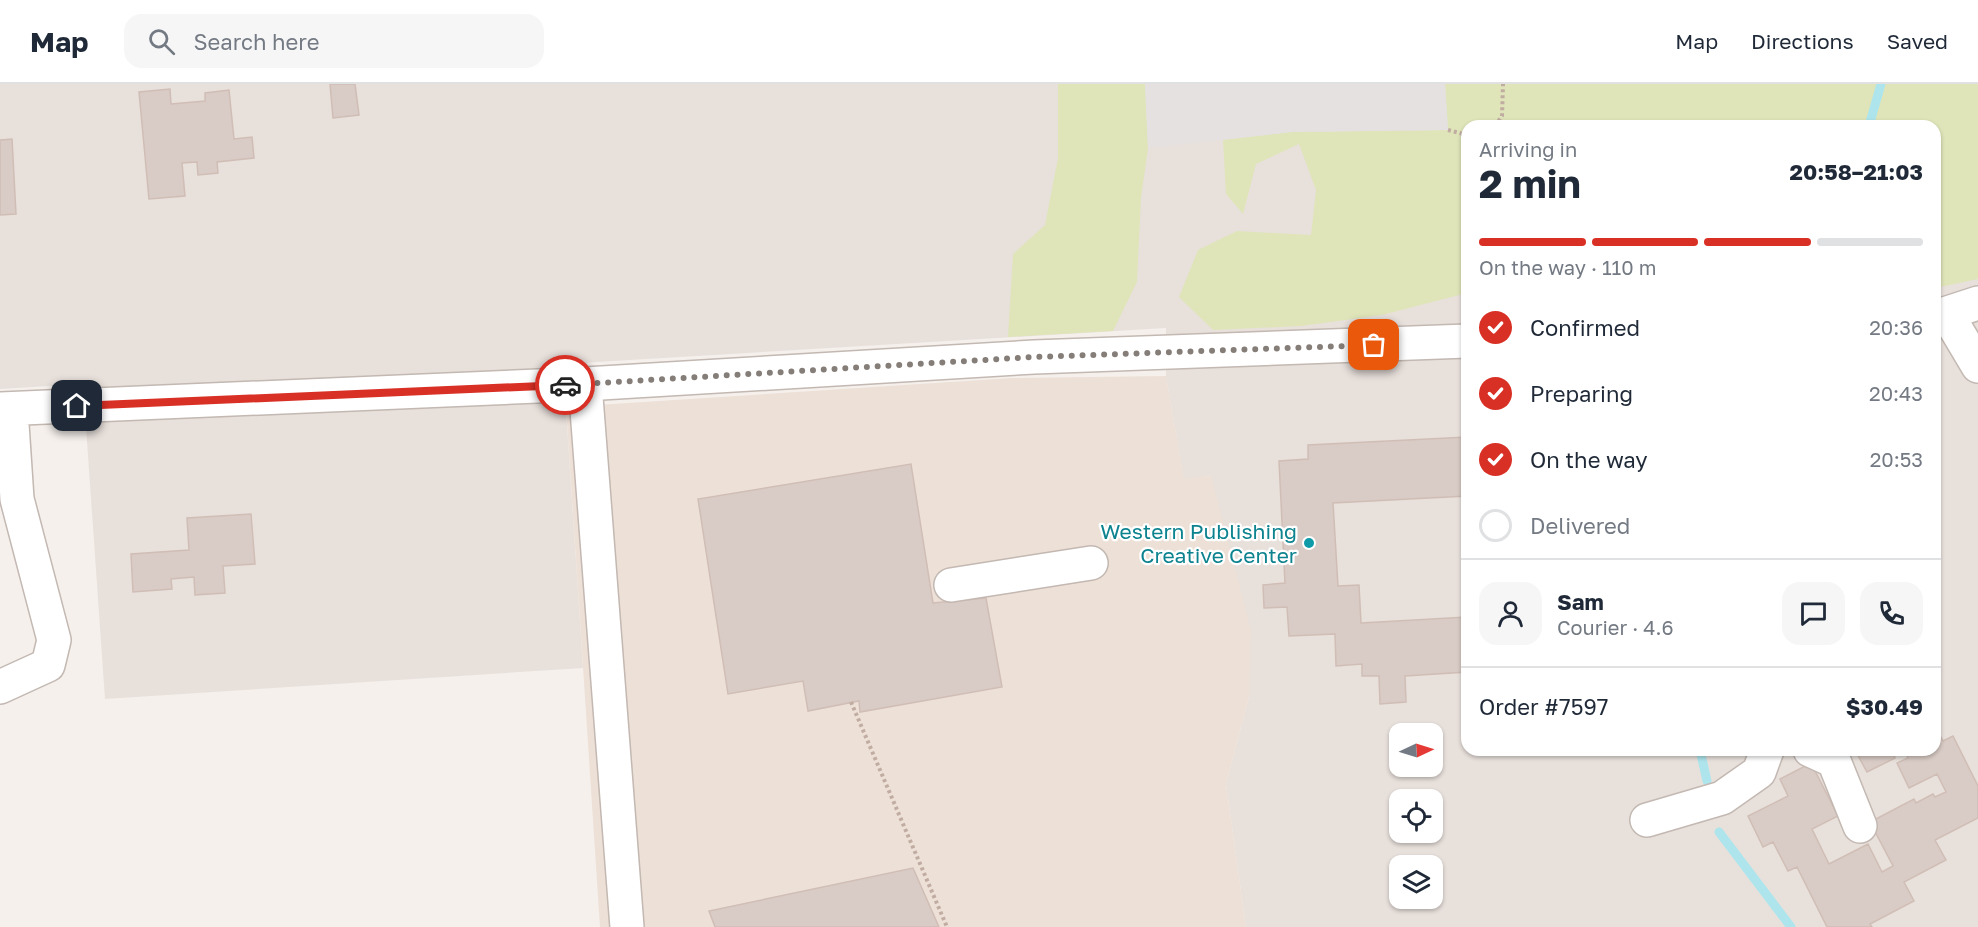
<!DOCTYPE html>
<meta charset="utf-8">
<style>
body{margin:0;font-family:"Golos Text",sans-serif;background:#f6f6f7;color:#1f2937;height:100vh;display:flex;flex-direction:column;font-size:22px;white-space:nowrap}
*{box-sizing:border-box;margin:0}
p{font-size:20px;color:#747a83}
.icon{flex:none;width:33px;height:33px;fill:none;stroke:currentColor;stroke-width:2;stroke-linecap:round;stroke-linejoin:round}
.map{position:relative;flex:1;overflow:hidden}
.details{position:absolute;left:1461px;top:36px;width:480px;height:636px;display:flex;flex-direction:column;background:#fff;border-radius:18px;box-shadow:0 2px 4px #0004}
.details>*{flex:none}
.needle{width:39px;rotate:86deg}
.buttons{position:absolute;left:1389px;top:639px;display:grid;gap:12px}
.buttons a{display:grid;place-items:center;width:54px;height:54px;border-radius:12px;background:#fff;box-shadow:0 2px 4px #0004;font-size:30px}
.pin{position:absolute;display:grid;place-items:center;width:51px;height:51px;color:#fff;margin:-26px;border-radius:12px;box-shadow:0 3px 9px #0006}
.courier{position:absolute;display:grid;place-items:center;width:60px;height:60px;margin:-30px;border:4px solid #d93025;border-radius:50%;background:#fff;color:#222;box-shadow:0 2px 8px #0007}
.headline em{font-style:normal;font-weight:700}
.headline div{display:flex;flex-direction:column-reverse}
.headline{display:flex;align-items:center;justify-content:space-between;height:102px;padding:0 18px}
h1{font-size:39px;font-weight:700;line-height:45px}
.bar{display:grid;grid-template-columns:repeat(4,1fr);gap:9px 6px;align-content:center;height:72px;padding:0 18px}
.bar i{height:8px;border-radius:4px;background:#e0e1e3}
.bar .on{background:#d93025}
.bar p{grid-column:span 4}
.line{display:flex;align-items:center;gap:15px;padding:0 18px;border-top:2px solid #e0e1e3}
.line div{flex:1}
.round{display:grid;place-items:center;flex:none;width:63px;height:63px;border-radius:18px;background:#f6f6f7}
ol{padding:0 18px;list-style:none}
li{display:flex;align-items:center;gap:18px;height:66px}
li p{margin-inline-start:auto}
li .icon{padding:6px;border-radius:50%;background:#d93025;color:#fff;stroke-width:4}
li:last-child{color:#747a83}
li i{width:33px;height:33px;border:3px solid #e0e1e3;border-radius:50%}
header{display:flex;align-items:center;gap:36px;box-sizing:border-box;height:84px;padding:0 30px;background:#fff;border-bottom:2px solid #e0e1e3}
header strong{font-size:28px}
nav{display:flex;gap:33px;margin-inline-start:auto;font-size:21px}
.search{width:420px;height:54px;background:#f6f6f7;display:flex;align-items:center;gap:15px;box-sizing:border-box;padding:0 21px;border-radius:18px;color:#747a83;font-size:22px}
.map>svg:first-child{display:block}
.residential{fill:#e8e0db;fill-rule:evenodd}
.education{fill:#ede0d7}
.green{fill:#dfe5b9}
.parking{fill:#e4e1e0}
.lines{fill:none;stroke-linecap:round;stroke-linejoin:round}
.stream{stroke:#aee5ec;stroke-width:9}
.building{fill:#d9cbc5;stroke:#d0beb6;stroke-width:1.5}
.minor-casing{stroke:#c3b8b2;stroke-width:36}
.path{stroke:#c1aca2;stroke-width:4;stroke-dasharray:3 3;stroke-linecap:butt}
.minor{stroke:#fff;stroke-width:33}
.done{stroke:#857d78;stroke-width:6;stroke-dasharray:0 10.8}
.route{stroke:#d93025;stroke-width:8}
.culture-dot{fill:#0f9aa8;stroke:#fff;stroke-width:2}
.labels{text-anchor:middle;dominant-baseline:central;stroke-width:4.5;stroke-linejoin:round;paint-order:stroke}
.culture-label{font-size:21px;fill:#0d838f;stroke:#fff;text-anchor:end}
</style>
<header>
<strong>Map</strong>
<div class="search"><svg class="icon" aria-label="search" viewBox="0 0 24 24"><circle cx="10" cy="10" r="6"/><path d="M15 15l6 6"/></svg>Search here</div>
<nav><a>Map</a><a>Directions</a><a>Saved</a></nav>
</header>
<div class="map">
<svg width="1978" height="843" viewBox="0 0 1978 843">
<rect width="100%" height="100%" fill="#f5f0ec"/>
<path class="residential" d="M0,0H1978V843H1246L1226,700L1249,613L1211,391L1184,396L1166,292V244L563,280L583,584L105,615L83,300L0,305ZM1467,42H1935V666H1467ZM1400,650H1432V682H1400ZM1400,716H1432V748H1400ZM1400,782H1432V814H1400Z"/>
<path class="education" d="M1166,292L1184,395L1211,391L1251,547L1249,613L1226,700L1246,843H600L566,323L1012,294Z"/>
<path class="green" d="M1058,0H1145L1148,64L1141,114L1137,198L1113,247L1008,253L1013,170L1045,141L1058,74Z
M1445,0H1978V195L1935,204V42H1467V209L1382,231L1301,242L1213,246L1179,213L1198,166L1237,147L1311,151L1316,106L1299,60L1256,80L1243,130L1226,110L1223,56L1292,48L1448,46Z"/>
<path class="parking" d="M1145,0H1445L1448,46L1292,48L1148,64Z"/>
<g class="lines">
<path class="stream" d="M1869,42L1881,0
M1700,666L1707,697
M1719,748L1791,843"/>
</g>
<path class="building" d="M330,0H355L359,31L333,34Z
M170,5L171,20L205,17V9L229,6L234,55L252,53L254,74L217,78L218,89L198,91L197,78L182,79L185,112L149,115L139,8Z
M12,55L16,130L0,131V56Z
M1467,353V412L1333,419L1338,502L1359,501L1361,539L1467,533V588L1405,592L1406,618L1380,620L1379,592H1362V580L1336,582L1335,550L1289,552L1287,523L1264,524L1263,501L1285,499L1279,377L1308,375V361Z
M911,380L933,519L986,514L1002,603L860,628L859,617L808,627L803,597L728,610L698,415Z
M251,430L255,480L223,482L225,509L195,511L194,493L171,495L172,505L133,508L131,470L189,466L187,434Z
M1935,642L1943,657L1953,652L1978,702V734L1935,756L1946,776L1904,798L1914,817L1870,840L1872,843H1827L1797,783L1788,787L1773,758L1763,763L1748,732L1788,712L1780,695L1811,679L1838,732L1812,745L1829,780L1868,760L1882,788L1893,782L1870,738L1914,715L1916,719L1933,710L1935,713L1946,708L1937,690L1909,704L1897,679L1908,674L1904,666H1935Z
M1855,666H1893L1895,674L1867,688Z
M913,784L939,843H715L709,827Z"/>
<g class="lines">
<g class="minor-casing">
<path id="minor" d="M1947,230L1978,282
M1935,233L1978,219
M585,300L627,843
M0,325L585,300L1034,273L1467,257
M951,501L1091,479
M0,603L48,581L54,556L17,415L11,325
M1810,666L1834,677L1860,742
M1647,736L1722,714L1759,688L1767,666"/>
</g>
<path class="path" d="M1495,42L1502,32L1503,0
M1448,46L1467,51
M851,618L947,843"/>
<use href="#minor" class="minor"/>
</g>
<g class="lines">
<path class="done" d="M565,301L1034,273L1374,261"/>
<path class="route" d="M77,322L565,301"/>
</g>
<circle class="culture-dot" cx="1309" cy="459" r="6"/>
<g class="labels">
<g class="culture-label">
<text x="1297" y="447">Western Publishing<tspan x="1297" dy="24">Creative Center</tspan></text>
</g>
</g>
</svg>
<div class="buttons">
<a><svg class="needle" viewBox="-14 -14 28 28"><path d="M0-13l5 13h-10z" fill="#e53935"/><path d="M0 13l5-13h-10z" fill="#747a83"/></svg></a>
<a><svg class="icon" aria-label="locate" viewBox="0 0 24 24"><circle cx="12" cy="12" r="6"/><path d="M12 2v4M12 18v4M2 12h4M18 12h4"/></svg></a>
<a><svg class="icon" aria-label="layers" viewBox="0 0 24 24"><path d="M12 4l9 5-9 5-9-5zM3 14l9 5 9-5"/></svg></a>
</div>
<div class="pin" style="left:1374px;top:261px;background:#ea580c"><svg class="icon" aria-label="bag" viewBox="0 0 24 24"><path d="M5 8h14l-1 12H6zM9 8a3 3 0 0 1 6 0"/></svg></div>
<div class="pin" style="left:77px;top:322px;background:#1f2937"><svg class="icon" aria-label="home" viewBox="0 0 24 24"><path d="M3 11l9-7 9 7M6 9v11h12V9"/></svg></div>
<div class="courier" style="left:565px;top:301px"><svg class="icon" aria-label="car" viewBox="0 0 24 24"><path d="M5 17H2v-5l4-1 3-4h7l3 4 3 1v5h-3M9 17h6M6 11h13"/><circle cx="7" cy="17" r="2"/><circle cx="17" cy="17" r="2"/></svg></div>
<section class="details">
<div class="headline"><div><h1>2 min</h1><p>Arriving in</p></div><em>20:58–21:03</em></div>
<div class="bar"><i class="on"></i><i class="on"></i><i class="on"></i><i></i><p>On the way · 110 m</p></div>
<ol>
<li><svg class="icon" aria-label="check" viewBox="0 0 24 24"><path d="M5 12l5 5 9-10"/></svg>Confirmed<p>20:36</p></li>
<li><svg class="icon" aria-label="check" viewBox="0 0 24 24"><path d="M5 12l5 5 9-10"/></svg>Preparing<p>20:43</p></li>
<li><svg class="icon" aria-label="check" viewBox="0 0 24 24"><path d="M5 12l5 5 9-10"/></svg>On the way<p>20:53</p></li>
<li><i></i>Delivered</li>
</ol>
<div class="line" style="height:108px"><a class="round"><svg class="icon" aria-label="person" viewBox="0 0 24 24"><circle cx="12" cy="8" r="4"/><path d="M4 21q1-7 8-7t8 7"/></svg></a><div><b>Sam</b><p>Courier · 4.6</p></div><a class="round"><svg class="icon" aria-label="chat" viewBox="0 0 24 24"><path d="M4 5h16v11H9l-5 4z"/></svg></a><a class="round"><svg class="icon" aria-label="phone" viewBox="0 0 24 24"><path d="M5 4h4l2 5-3 2q2 4 5 5l2-3 5 2v4C11 20 4 13 5 4z"/></svg></a></div>
<div class="line" style="height:78px"><div>Order #7597</div><b>$30.49</b></div>
</section>
</div>
